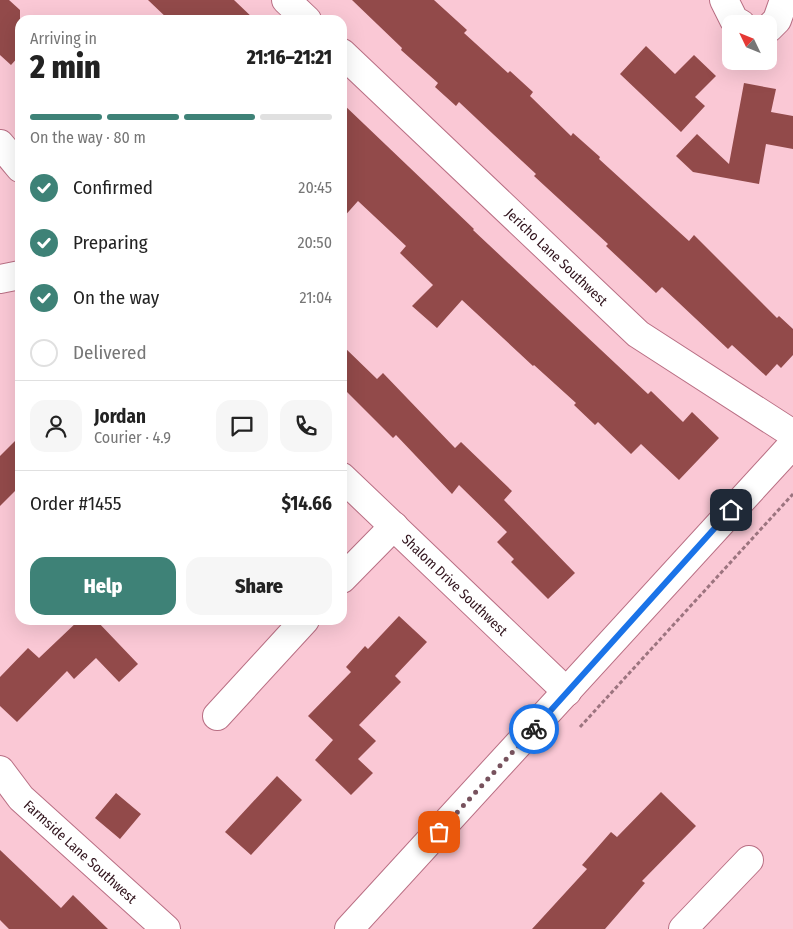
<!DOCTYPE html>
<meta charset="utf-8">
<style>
body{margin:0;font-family:"Fira Sans Condensed",sans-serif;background:#f6f6f6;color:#222;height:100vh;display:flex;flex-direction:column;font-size:19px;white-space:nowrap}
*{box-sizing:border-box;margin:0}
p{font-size:16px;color:#767676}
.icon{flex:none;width:28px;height:28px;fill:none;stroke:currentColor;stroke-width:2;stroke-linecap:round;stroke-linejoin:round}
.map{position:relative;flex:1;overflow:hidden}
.drawer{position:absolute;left:15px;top:15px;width:332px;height:610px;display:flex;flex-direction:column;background:#fff;border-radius:15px;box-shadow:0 5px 20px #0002}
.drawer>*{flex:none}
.needle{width:32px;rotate:313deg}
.tools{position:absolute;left:722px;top:15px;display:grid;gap:10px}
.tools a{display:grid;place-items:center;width:55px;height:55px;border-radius:10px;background:#fff;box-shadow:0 5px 20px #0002;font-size:25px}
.pin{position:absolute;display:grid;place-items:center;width:42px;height:42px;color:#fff;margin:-21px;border-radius:10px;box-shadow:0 2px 8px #0006}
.courier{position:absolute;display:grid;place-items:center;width:50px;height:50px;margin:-25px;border:4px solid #1a73e8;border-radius:50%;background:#fff;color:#222;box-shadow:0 1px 6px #0007}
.head em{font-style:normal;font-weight:800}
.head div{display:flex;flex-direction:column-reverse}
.head{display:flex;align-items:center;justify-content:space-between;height:85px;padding:0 15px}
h1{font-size:32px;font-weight:800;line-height:38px}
.bar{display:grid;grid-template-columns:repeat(4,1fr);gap:8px 5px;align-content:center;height:60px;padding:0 15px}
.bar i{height:6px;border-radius:4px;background:#e0e0e0}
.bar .selected{background:#3e8277}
.bar p{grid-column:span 4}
.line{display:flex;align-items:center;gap:12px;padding:0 15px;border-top:1px solid #e0e0e0}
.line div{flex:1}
.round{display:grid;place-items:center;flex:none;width:52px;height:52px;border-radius:15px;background:#f6f6f6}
ol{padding:0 15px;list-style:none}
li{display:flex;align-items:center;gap:15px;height:55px}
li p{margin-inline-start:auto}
li .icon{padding:5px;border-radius:50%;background:#3e8277;color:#fff;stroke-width:4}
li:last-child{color:#767676}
li i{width:28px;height:28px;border:2px solid #e0e0e0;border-radius:50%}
.action{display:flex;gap:10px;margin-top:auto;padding:10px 15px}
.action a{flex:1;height:58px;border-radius:15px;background:#3e8277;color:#fff;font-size:20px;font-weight:800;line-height:58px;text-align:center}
.action a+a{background:#f6f6f6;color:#222}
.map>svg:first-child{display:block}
.building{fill:#924a4a}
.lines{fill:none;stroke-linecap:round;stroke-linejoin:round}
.minor-casing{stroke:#b96f84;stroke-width:30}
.path{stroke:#9c747f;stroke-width:3;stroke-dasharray:4 2.5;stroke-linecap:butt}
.minor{stroke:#fff;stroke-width:28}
.done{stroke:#77525d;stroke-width:5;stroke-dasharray:0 9}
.route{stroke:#1a73e8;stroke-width:6}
.labels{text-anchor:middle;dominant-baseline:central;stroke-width:5;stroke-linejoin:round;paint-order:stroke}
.street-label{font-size:14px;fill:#30131c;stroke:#fff6f8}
</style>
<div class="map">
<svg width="793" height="929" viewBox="0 0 793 929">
<rect width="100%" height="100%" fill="#fac8d5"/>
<path class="building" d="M0,0H9L20,10V55L11,65L0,55Z
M148,0H234L255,20H169Z
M352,0H434L467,30L464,33L508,73L510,71L533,92L530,96L571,136L573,133L600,157L599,159L689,241L694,235L777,318L779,316L793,329V355L781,368L777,364L766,376L732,345L728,349L662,287L656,293L606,246L608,244L534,176L536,174L493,134L459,102L456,106L435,87L438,83L401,50L402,48Z
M646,46L675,74L694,55L716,76L695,97L705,106L681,132L620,74Z
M744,83L776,89L771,112L793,116V149L766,144L759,184L693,172L676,156L697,134L729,164Z
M342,103L474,229L473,230L648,394L651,391L683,422L692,412L719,438L679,480L641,444L631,454L598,422L595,425L574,405L576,403L534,365L533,366L462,300L437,328L412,306L433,285L400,253L406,246L358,201L342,219Z
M342,345L377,379L383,373L455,448L461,442L512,491L504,500L575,573L548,599L511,562L514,559L497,542L507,532L459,485L452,494L396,435L393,438L342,387Z
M20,436V486L0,506V456Z
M399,616L427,642L395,676L401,682L359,725L376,741L358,759L373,773L351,795L315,760L333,740L308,716L351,672L346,667L365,646L368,649Z
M79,620H96L138,664L119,682L96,658L74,679L67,671L17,722L0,706V677L28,648L39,658Z
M277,776L302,800L251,855L225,832Z
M661,792L696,826L642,881L645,883L605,929H532L587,869L582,865L611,832L617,837Z
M116,793L141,814L120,839L95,818Z
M0,850L61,908L73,895L108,929H9L0,920Z"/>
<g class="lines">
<g class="minor-casing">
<g id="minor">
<path d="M286,0L307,20"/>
<path d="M724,0L734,20L741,24"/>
<path d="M769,28L777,20L784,0"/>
<path id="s1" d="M342,53L638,334L793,434"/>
<path d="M0,144L20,168"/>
<path d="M0,279L20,275"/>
<path id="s2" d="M342,477L567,692"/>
<path d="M342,579L394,526"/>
<path d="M217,716L305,620"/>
<path id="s3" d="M0,770L21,798L166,929"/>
<path d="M349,929L793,444"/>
<path d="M683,929L749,860"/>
</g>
</g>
<path class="path" d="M580,727L793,494"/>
<use href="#minor" class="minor"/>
</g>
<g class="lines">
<path class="done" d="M439,832L534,729"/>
<path class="route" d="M534,729L731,510"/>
</g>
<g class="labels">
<g class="street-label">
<text stroke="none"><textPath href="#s1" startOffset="296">Jericho Lane Southwest</textPath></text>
<text stroke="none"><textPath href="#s2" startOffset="156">Shalom Drive Southwest</textPath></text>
<text stroke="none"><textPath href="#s3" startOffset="115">Farmside Lane Southwest</textPath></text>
</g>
</g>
</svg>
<div class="tools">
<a><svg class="needle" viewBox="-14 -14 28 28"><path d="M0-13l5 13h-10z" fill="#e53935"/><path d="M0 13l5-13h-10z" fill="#767676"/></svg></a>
</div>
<div class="pin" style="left:439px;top:832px;background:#ea580c"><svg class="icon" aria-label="bag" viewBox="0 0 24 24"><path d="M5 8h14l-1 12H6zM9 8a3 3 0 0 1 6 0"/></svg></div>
<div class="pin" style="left:731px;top:510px;background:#1f2937"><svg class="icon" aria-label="home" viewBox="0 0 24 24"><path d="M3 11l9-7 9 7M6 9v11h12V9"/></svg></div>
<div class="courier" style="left:534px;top:729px"><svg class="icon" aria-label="bike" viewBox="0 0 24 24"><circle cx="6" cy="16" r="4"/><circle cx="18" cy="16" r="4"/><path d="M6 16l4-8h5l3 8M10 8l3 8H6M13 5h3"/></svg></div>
<section class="drawer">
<div class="head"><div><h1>2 min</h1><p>Arriving in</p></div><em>21:16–21:21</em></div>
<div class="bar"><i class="selected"></i><i class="selected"></i><i class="selected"></i><i></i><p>On the way · 80 m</p></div>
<ol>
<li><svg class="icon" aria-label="check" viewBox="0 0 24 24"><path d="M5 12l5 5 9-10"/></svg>Confirmed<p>20:45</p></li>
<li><svg class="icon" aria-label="check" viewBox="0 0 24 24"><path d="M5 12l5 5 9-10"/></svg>Preparing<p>20:50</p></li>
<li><svg class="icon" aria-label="check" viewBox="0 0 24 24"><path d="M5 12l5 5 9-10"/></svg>On the way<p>21:04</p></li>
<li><i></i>Delivered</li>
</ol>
<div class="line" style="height:90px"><a class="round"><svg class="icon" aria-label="person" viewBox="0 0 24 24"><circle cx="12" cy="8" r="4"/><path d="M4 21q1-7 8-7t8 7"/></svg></a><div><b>Jordan</b><p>Courier · 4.9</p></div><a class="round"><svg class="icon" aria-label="chat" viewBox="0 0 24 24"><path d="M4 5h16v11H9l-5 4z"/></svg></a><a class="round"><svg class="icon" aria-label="phone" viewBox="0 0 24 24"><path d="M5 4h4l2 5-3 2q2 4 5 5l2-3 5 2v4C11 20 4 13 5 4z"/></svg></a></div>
<div class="line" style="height:65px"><div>Order #1455</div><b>$14.66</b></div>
<div class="action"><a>Help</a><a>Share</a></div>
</section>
</div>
